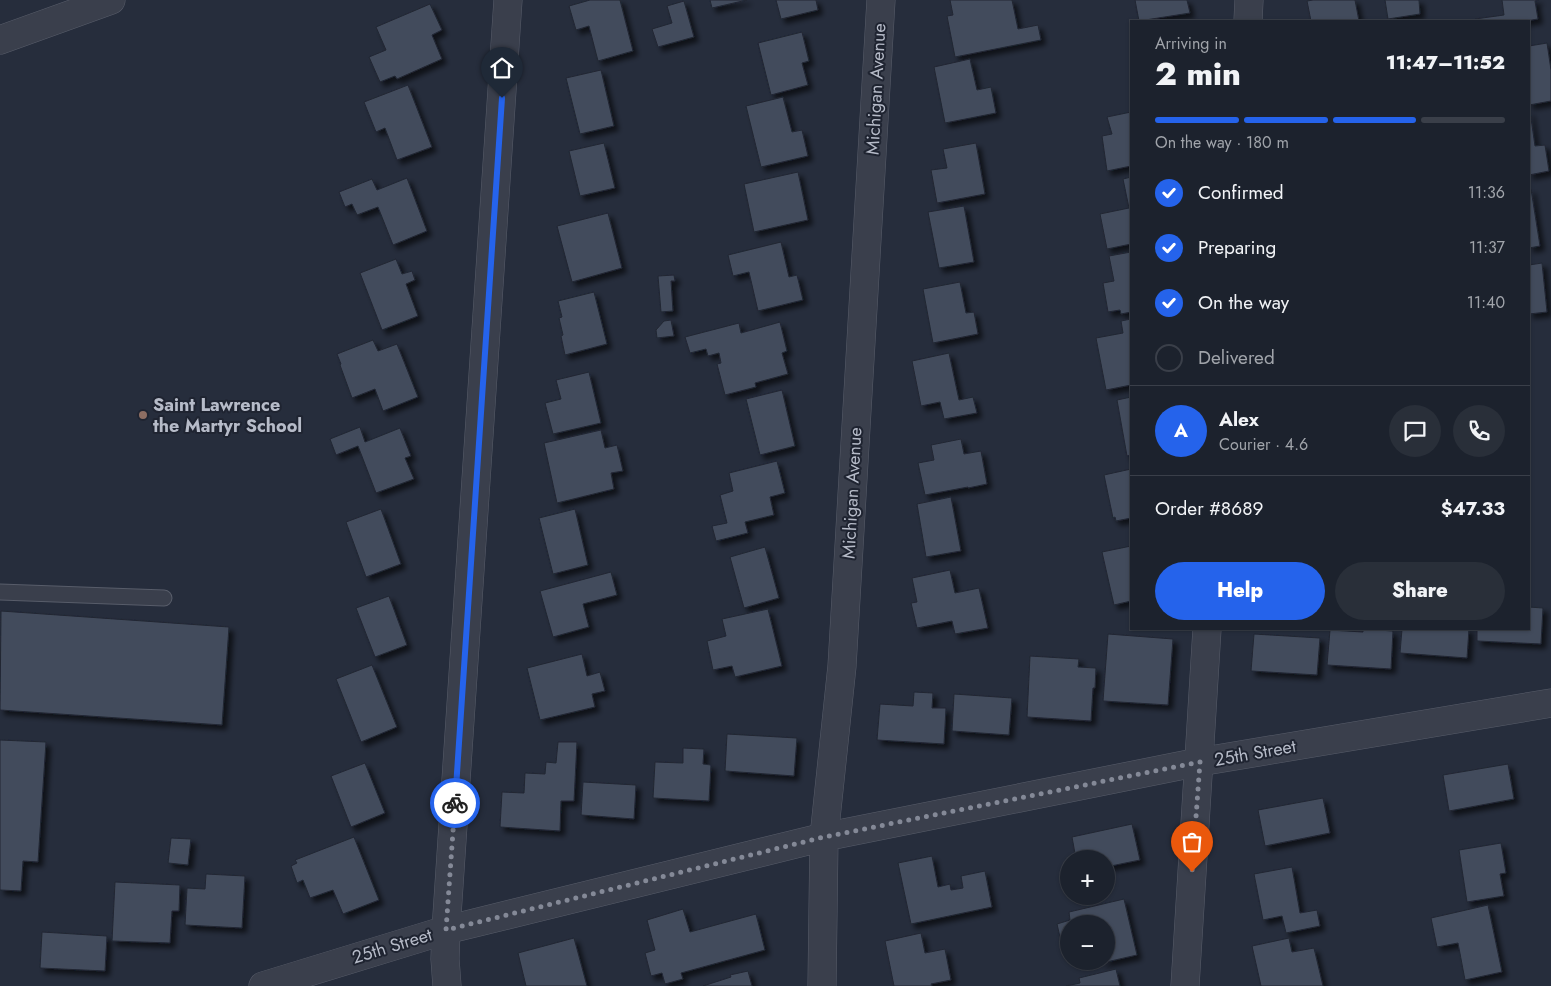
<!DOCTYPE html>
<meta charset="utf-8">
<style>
body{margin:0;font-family:Jost,sans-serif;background:#292f39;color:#f1f3f6;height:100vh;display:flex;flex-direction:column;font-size:19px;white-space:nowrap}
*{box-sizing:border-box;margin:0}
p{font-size:16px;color:#a0a4aa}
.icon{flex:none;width:28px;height:28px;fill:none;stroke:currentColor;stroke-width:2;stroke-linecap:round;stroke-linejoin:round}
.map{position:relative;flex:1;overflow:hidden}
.drawer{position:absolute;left:1130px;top:20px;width:400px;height:610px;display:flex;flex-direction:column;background:#1c222d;border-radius:0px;box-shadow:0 1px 4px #0004,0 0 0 1px #3a3f49}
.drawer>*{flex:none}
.buttons{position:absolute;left:1060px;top:850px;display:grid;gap:10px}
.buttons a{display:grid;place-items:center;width:55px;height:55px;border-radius:50%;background:#1c222d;box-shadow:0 1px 4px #0004,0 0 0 1px #3a3f49;font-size:25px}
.pin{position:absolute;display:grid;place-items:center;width:42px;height:42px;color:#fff;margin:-51px -21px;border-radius:50% 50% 50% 0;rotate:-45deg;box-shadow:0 0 5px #0007}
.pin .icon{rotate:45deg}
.courier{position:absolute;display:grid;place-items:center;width:50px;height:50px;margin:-25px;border:4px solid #2563eb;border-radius:50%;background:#fff;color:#222;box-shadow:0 1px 6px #0007}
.summary em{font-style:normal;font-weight:800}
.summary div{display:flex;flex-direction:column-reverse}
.summary{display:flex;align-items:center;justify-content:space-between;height:85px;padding:0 25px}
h1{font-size:32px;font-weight:800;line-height:38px}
.bar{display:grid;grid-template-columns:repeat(4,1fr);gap:8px 5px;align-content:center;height:60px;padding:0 25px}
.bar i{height:6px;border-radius:4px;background:#3a3f49}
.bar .selected{background:#2563eb}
.bar p{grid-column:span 4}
.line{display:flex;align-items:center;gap:12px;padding:0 25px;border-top:1px solid #3a3f49}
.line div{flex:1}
.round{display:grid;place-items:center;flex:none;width:52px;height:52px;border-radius:26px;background:#292f39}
ol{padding:0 25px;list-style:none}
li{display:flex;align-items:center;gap:15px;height:55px}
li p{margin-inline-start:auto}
li .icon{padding:5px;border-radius:50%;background:#2563eb;color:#fff;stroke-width:4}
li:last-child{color:#a0a4aa}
li i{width:28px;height:28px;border:2px solid #3a3f49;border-radius:50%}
.cta{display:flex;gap:10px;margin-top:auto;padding:10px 25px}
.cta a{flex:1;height:58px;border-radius:30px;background:#2563eb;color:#fff;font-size:20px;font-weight:800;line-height:58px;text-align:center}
.cta a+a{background:#292f39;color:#f1f3f6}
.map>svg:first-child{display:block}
.building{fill:#424b5b;stroke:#212633;filter:url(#shadow)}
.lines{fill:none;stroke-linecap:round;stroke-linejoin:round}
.service-casing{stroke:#585d6a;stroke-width:17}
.minor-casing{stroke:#585d6a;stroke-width:29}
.service{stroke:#3a3f4c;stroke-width:15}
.minor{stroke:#3a3f4c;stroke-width:28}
.done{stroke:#848997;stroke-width:5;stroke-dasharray:0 9}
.route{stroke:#2563eb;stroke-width:6}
.education-dot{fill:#8d6e63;stroke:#1f2431;stroke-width:2}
.labels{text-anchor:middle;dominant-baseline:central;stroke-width:4;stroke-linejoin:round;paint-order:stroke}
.street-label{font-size:18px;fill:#b6bbc8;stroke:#1f2431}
.poi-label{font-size:18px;font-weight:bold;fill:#b6bbc8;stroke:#1f2431;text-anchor:start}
</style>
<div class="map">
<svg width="1551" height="986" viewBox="0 0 1551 986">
<defs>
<filter id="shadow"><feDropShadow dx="4.5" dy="4.5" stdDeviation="2.5" flood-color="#0009"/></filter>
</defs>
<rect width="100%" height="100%" fill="#262d3c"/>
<path class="building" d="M590,0H620L633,51L598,61L589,26L576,30L569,6Z
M710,0H747L712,8Z
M776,0H816L818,10L781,19Z
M950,0H1012L1018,29L1038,25L1041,40L955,57L947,16L953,15Z
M1135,0H1187L1190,13L1139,21Z
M1313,0H1355L1359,21H1311L1307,1Z
M1385,0H1419L1420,14L1388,19Z
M1502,0H1539L1535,1L1538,19L1526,21H1475V19L1504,15Z
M684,1L694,37L658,47L652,29L672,23L667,6Z
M430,4L442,30L432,35L442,59L397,79L395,76L380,82L369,57L386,50L376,27Z
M802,32L809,61L802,63L808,85L771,95L758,43Z
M1547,43L1551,70V101L1529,105V46Z
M970,59L977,90L991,87L996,113L945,123L934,67Z
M601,70L614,126L580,134L566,78Z
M408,85L432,147L397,160L385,128L376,132L364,102Z
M783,97L792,132L802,130L808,156L761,167L746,106Z
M1529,111H1530L1535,146L1545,145L1549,171L1529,175Z
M1131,112V166L1107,171L1102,136L1112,134L1107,117Z
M604,143L615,188L580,196L569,151Z
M976,143L985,194L937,203L931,170L947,168L943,149Z
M798,172L808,220L754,232L744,184Z
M1131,177V244L1107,249L1100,214L1129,208L1123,179Z
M407,178L427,231L393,245L378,207L357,215L352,204L345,207L339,192L372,179L377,190Z
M1529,189H1531L1540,246L1529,248Z
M964,206L974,262L939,268L928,212Z
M608,213L622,268L572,282L557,226Z
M781,242L789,277L797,275L803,300L758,311L749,272L733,276L728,255Z
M1131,252V312L1121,314L1120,310L1108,312L1103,283L1114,281L1109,256Z
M396,259L402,274L412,271L415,280L406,284L418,316L382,330L360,273Z
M1542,263L1547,312L1529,314V265Z
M674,275L675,281H671L673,311L661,312L658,276Z
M960,282L966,313L974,312L978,334L933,343L923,289Z
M594,292L607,344L565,355L561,336L563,335L559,318L562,317L558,301Z
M1131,319V385L1106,390L1096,338L1123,333L1121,321Z
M671,320L674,336L657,338L656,330L664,321Z
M780,322L787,351L782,353L788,374L755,383L756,387L725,395L717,364L721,363L719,353L708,356L706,349L690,353L685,337L739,323L741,333Z
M373,340L378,351L397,344L418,397L383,411L375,389L352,398L340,365L341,364L337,354Z
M949,353L959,400L973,397L977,413L944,419L940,402L921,406L912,361Z
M589,372L601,423L553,434L545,403L561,399L556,380Z
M782,390L795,446L760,455L746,399Z
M1131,397V455L1127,456L1117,400Z
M360,427L365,442L400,428L411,456L405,458L414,479L376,493L358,446L336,455L330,439Z
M601,430L605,448L617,445L623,471L611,473L614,489L557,503L544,443Z
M961,439L964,454L981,451L987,484L968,488V487L925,495L918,463L934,460L931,445Z
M777,461L785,493L770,497L774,515L745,522L748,533L716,541L712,526L727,523L720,495L733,491L729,473Z
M1131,469V518L1116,521L1115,517L1113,518L1104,475Z
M951,497L961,551L926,557L917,504Z
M381,509L401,564L366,577L346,522Z
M575,509L588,565L553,574L539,518Z
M1131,546V601L1114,605L1102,552Z
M765,547L779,598L744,608L730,557Z
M950,570L955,593L979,588L988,628L955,634L952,621L917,628L911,603L917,602L912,578Z
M611,572L617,595L583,604L589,627L553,637L540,591Z
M389,596L407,645L375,657L356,608Z
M1529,607L1543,608L1541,644L1477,641V629H1529Z
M768,609L782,666L735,677L732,666L713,670L707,641L726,636L722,619Z
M1,611L229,627L222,725L0,710Z
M1363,629L1393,631L1391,669L1327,665L1330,630L1363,632Z
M1402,629H1469L1467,658L1400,653Z
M1108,634L1173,639L1168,705L1103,701Z
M1254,634L1320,638L1317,675L1251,671Z
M582,654L587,676L600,672L605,691L592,694L595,707L540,720L527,668Z
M1030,656L1079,659L1078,667L1096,668L1095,688H1093L1091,721L1027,717Z
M372,665L397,727L361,742L336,679Z
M914,692L933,693L932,708H946L944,744L877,740L880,704L913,706Z
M954,694L1012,698L1009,735L952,731Z
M727,734L797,738L794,776L725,771Z
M0,740L46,742L38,862L23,861L21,891L0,890Z
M558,742H577L574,801H561L560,831L500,827L502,792L524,793L525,773L545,774L546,762L556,763Z
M683,748L704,749L703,764L711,765L709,801L653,798L655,762L683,763Z
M365,763L385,813L351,827L331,776Z
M1508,764L1514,799L1449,811L1443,775Z
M583,782L636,785L634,819L581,815Z
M1323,798L1330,833L1265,846L1258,810Z
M1132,824L1140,860L1106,867V859H1076L1072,837Z
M354,837L379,900L343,914L333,890L310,898L303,880L297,883L291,866L297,863L295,860Z
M171,838L191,839L188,865L168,863Z
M1501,843L1506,873L1500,874L1504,896L1467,902L1459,850Z
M932,856L938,887L950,884L951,890L963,888L961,876L985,871L992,907L911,924L898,863Z
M1292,867L1300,913L1317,910L1320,926L1286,933L1282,916L1263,920L1254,874Z
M206,874L245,876L242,928L185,925L187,888L205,889Z
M115,882L180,885L179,911H172L170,943L112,941Z
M1124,899L1137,955L1102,963L1101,961H1106V924H1069V945L1062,946L1057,924L1070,920L1069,912Z
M1488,905L1502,972L1465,980L1458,943L1437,947L1431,918Z
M683,909L690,932L756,914L765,950L681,973L683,979L665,984L662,973L651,976L645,953L655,950L647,920Z
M42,932L107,936L105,971L40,968Z
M921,933L925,953L945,949L951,980L931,984L932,986H894L885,941Z
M574,938L587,986H526L518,953Z
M1289,938L1292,952L1314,948L1323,986H1261L1252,946Z
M1116,969L1120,986H1066L1080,983L1079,978Z
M748,971L752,986H703L731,977L730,975Z"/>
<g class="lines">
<g class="service-casing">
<path id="service" d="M0,592L164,598"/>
</g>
<g class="minor-casing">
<path id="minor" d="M1248,21L1249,0
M0,40L111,0
M263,986L446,930L824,837L1199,762L1551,703
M447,986L445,959L446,930L508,0
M822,986L824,837L842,666L881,0
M1185,986L1207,629"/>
</g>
<use href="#service" class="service"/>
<use href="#minor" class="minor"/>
</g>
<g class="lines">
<path class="done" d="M455,803L446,930L824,837L1200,762L1192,872"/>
<path class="route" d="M455,803L502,98"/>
</g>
<circle class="education-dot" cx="143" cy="415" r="5"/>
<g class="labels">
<g class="street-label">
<text transform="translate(876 89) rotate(-87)">Michigan Avenue</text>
<text transform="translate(852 493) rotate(-87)">Michigan Avenue</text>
<text transform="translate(1255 753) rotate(-10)">25th Street</text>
<text transform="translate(392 946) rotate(-17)">25th Street</text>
</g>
<g class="poi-label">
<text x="153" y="405">Saint Lawrence<tspan x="153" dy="21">the Martyr School</tspan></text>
</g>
</g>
</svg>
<div class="buttons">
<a>+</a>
<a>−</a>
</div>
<div class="pin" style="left:1192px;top:872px;background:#ea580c"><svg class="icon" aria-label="bag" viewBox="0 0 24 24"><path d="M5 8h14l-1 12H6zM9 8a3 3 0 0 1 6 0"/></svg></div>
<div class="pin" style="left:502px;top:98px;background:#1f2937"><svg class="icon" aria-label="home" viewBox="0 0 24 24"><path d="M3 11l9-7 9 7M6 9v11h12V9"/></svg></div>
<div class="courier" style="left:455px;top:803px"><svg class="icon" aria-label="bike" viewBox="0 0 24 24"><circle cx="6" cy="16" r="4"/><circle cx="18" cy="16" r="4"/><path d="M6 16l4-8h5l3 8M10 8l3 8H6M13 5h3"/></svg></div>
<section class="drawer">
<div class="summary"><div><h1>2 min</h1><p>Arriving in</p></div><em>11:47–11:52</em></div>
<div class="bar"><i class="selected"></i><i class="selected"></i><i class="selected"></i><i></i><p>On the way · 180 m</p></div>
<ol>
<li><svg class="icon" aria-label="check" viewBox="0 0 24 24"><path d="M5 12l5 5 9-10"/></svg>Confirmed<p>11:36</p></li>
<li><svg class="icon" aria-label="check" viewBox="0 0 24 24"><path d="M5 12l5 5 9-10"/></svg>Preparing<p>11:37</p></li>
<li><svg class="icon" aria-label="check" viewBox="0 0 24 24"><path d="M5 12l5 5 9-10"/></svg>On the way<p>11:40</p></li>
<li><i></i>Delivered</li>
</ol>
<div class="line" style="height:90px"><b class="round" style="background:#2563eb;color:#fff">A</b><div><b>Alex</b><p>Courier · 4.6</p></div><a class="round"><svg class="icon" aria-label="chat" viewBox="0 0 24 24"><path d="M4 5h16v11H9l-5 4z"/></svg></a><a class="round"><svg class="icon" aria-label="phone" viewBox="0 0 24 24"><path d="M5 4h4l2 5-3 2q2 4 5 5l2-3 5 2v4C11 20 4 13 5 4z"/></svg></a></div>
<div class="line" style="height:65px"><div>Order #8689</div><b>$47.33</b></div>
<div class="cta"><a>Help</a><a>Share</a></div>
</section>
</div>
